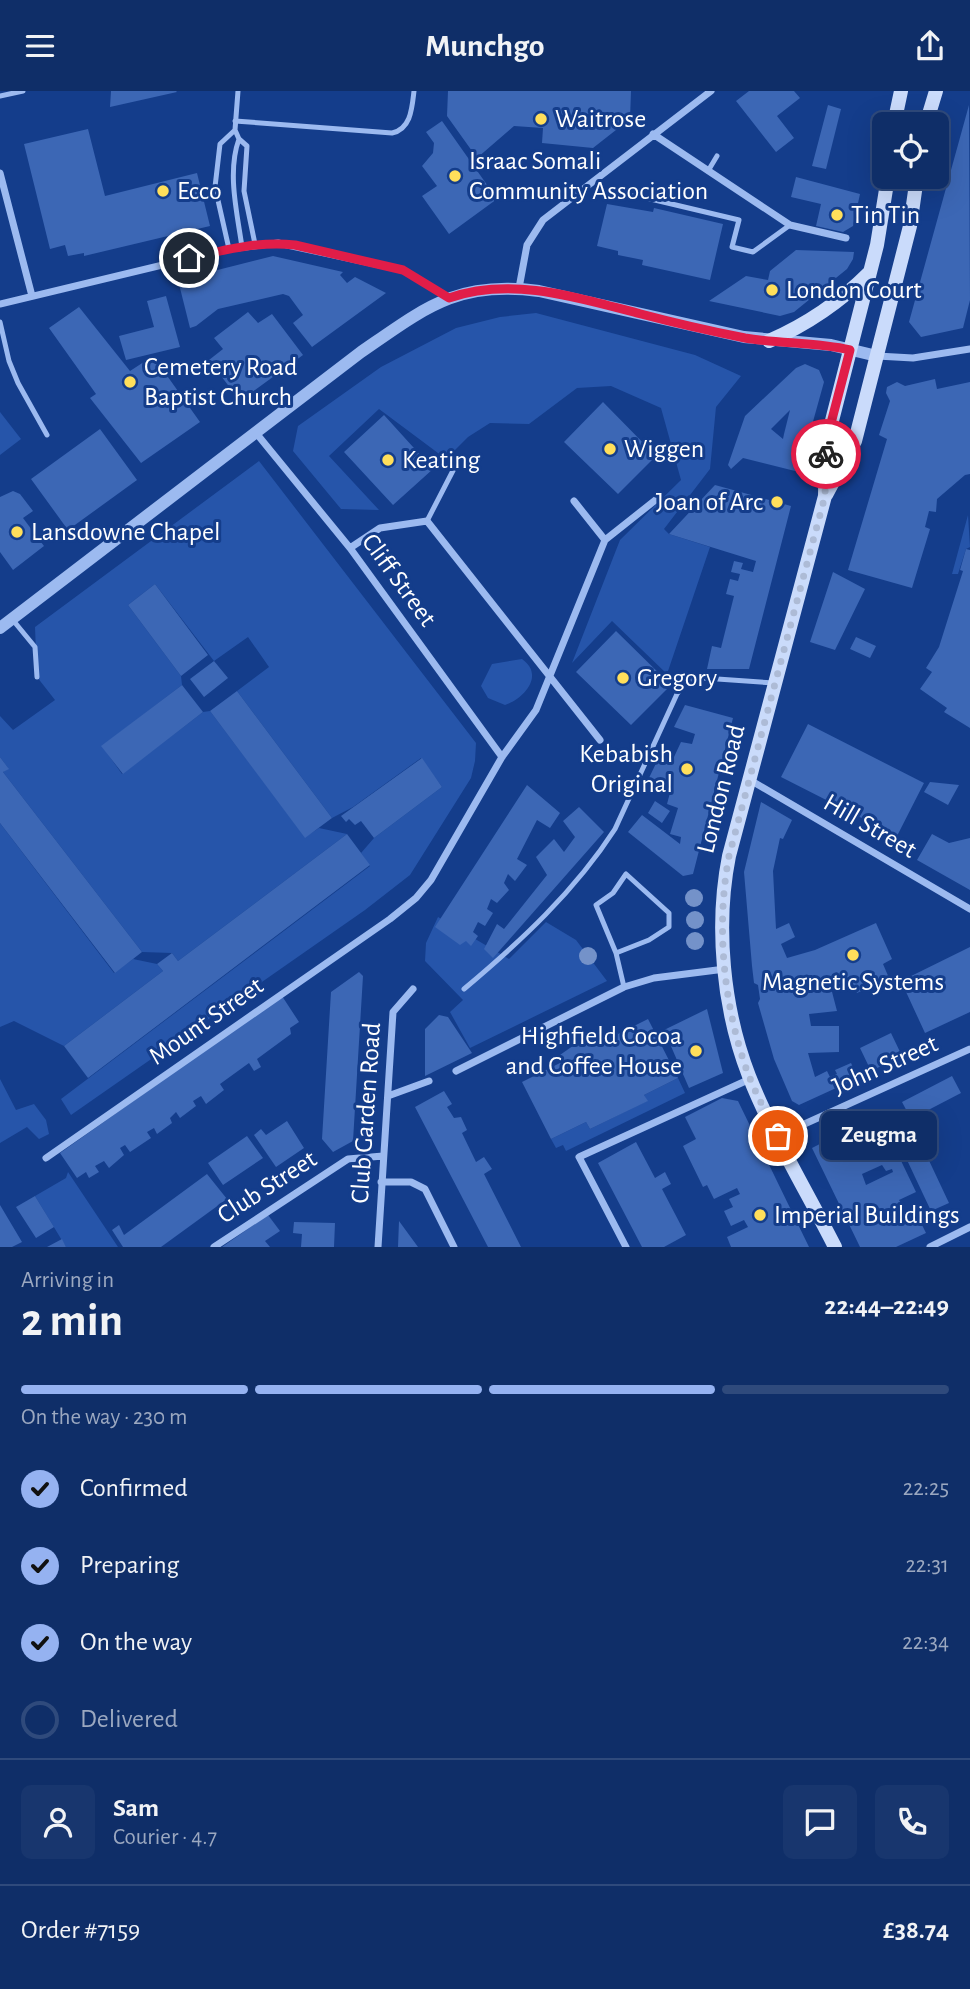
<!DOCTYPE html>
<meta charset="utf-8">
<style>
body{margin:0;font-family:"Alegreya Sans",sans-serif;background:#18366e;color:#f1f3f6;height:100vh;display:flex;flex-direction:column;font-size:26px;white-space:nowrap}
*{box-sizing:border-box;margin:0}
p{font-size:23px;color:#9ba8c0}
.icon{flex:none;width:38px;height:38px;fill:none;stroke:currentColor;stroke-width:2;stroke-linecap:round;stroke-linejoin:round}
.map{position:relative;height:1156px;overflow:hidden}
.sheet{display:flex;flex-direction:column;background:#0f2e68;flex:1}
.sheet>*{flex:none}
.buttons{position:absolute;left:872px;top:21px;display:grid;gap:14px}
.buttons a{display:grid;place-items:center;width:77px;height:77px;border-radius:10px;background:#0f2e68;box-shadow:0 7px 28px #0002,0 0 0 2px #2f4a7c;font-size:35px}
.pin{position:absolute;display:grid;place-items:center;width:60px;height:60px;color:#fff;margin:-30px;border:4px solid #fff;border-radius:50%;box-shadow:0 2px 7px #0007}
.courier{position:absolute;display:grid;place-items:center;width:70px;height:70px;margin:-35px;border:5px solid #e11d48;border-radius:50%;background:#fff;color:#222;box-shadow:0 2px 9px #0007}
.bubble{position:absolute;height:49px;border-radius:10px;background:#0f2e68;box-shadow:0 7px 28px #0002,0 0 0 2px #2f4a7c;font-size:23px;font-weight:700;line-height:49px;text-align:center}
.summary em{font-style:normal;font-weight:700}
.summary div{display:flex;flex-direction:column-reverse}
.summary{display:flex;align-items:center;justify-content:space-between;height:119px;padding:0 21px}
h1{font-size:46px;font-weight:700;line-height:52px}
.bar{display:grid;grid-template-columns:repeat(4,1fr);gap:10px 7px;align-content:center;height:84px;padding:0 21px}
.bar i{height:9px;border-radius:5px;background:#2f4a7c}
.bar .current{background:#95b2f1}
.bar p{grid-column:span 4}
.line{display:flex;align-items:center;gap:18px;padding:0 21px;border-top:2px solid #2f4a7c}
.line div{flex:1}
.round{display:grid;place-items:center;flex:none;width:74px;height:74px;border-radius:10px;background:#18366e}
ol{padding:0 21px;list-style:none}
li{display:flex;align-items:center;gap:21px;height:77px}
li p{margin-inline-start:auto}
li .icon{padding:7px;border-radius:50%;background:#95b2f1;color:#111;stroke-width:4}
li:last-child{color:#9ba8c0}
li i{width:38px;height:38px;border:4px solid #2f4a7c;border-radius:50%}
header{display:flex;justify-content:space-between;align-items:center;height:91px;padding:0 21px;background:#0f2e68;font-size:32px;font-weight:700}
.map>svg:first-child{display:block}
.green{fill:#2655aa}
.building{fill:#3c67b5;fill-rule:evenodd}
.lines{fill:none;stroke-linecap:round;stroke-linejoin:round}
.service{stroke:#9cbaf0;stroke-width:5}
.minor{stroke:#9cbaf0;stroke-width:7}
.tertiary{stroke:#9cbaf0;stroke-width:12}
.secondary{stroke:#cadbfb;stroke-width:14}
.tree{fill:#7492c9}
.done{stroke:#adbbd6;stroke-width:7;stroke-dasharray:0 12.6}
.route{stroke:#e11d48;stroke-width:9}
.poi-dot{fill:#ffdf5b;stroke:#143d8b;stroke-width:2.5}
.labels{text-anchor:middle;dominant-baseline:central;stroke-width:6;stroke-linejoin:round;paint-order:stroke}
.poi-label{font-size:26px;fill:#fff;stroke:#143d8b;text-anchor:start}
.street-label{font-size:26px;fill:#fff;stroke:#143d8b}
</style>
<header><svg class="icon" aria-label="menu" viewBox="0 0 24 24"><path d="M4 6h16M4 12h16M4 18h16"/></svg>Munchgo<svg class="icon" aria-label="share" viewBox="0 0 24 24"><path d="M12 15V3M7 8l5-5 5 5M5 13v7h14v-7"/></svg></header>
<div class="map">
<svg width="970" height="1156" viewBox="0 0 970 1156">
<rect width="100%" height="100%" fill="#143d8b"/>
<path class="green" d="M536,222L695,264L741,285L716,316L710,378L664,438L669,443L710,456L667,583L612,530L572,572L620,449L681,389L661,317L611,295L577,297L529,333L490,332L468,346L446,368L379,318L329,365L379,419L341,418L293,360L298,335L381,276L456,237L500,226Z
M0,321L21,348L0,364Z
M259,370L476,652L475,670L471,687L410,784L365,819L71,1024L61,1008L370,775L361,762L374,747L442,696L421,667L353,716L332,727L237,600L269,576L248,546L214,570L155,493L128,514L181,585L182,594L102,655L122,683L203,621L210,620L305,746L319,737L347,743L178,870L172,862L142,861L3,681L8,677L0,666V625L13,639L55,609L37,586L35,536Z
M968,424L970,456L966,458L958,483H952Z
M522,568C545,584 524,608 505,614L488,607L481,595L492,573Z
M0,732L114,882L133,868L157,873L163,880L64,955L14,930L0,936Z
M438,826L509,868L546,831L576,849L607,890L470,957L450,921L463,909L425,870L426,852Z
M678,987L685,1002L566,1060L563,1054L556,1057L551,1048L586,1031L590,1038L647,1010L644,1004Z
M0,988L16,1019L34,1013L46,1029L49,1043L39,1048L27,1036L0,1052Z
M68,1081L118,1156H66L35,1105L66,1087Z"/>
<path class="building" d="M111,0H176L177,1L110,16Z
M448,0H631L630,28L593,57L542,52L543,37L514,35L477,67L447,25Z
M749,0H794L800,7L777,25L794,47L776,61L736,10Z
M828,14L841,18L826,78L812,75Z
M969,14L970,209L963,237L921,246L909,231Z
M442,30L497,108L449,143L422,105L437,95L422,75L433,62L434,52L426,41Z
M88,38L105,105L197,82L210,135L84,165V162L68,165L65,154L50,158L24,53Z
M796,86L860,103L853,135L843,141L816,135L821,113L791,106Z
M607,113L653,121L654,117L723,133L710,189L642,174L643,169L618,164V160L597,155Z
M796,159L854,161L853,168L847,178L794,221L780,225L709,210L746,185L768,189L770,180Z
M273,165L343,181L340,184L347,192L355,186L386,202L312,256L293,232L303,224L289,205L283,203L218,218L196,235L190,237L178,189Z
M166,205L180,256L126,269L119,245L154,236L147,210Z
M79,216L130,280L153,265L200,331L141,372L90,307L96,303L49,237Z
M248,221L258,232L272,223L303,264L240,310L209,269L223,258L214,247Z
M805,273L819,279L824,291L799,381L743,367L731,378L728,374L745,325L796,277ZM790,319L784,343L783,348L771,338Z
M935,288L937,298L970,291V383L965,384L937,408L936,421L929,420L925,436L930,438L912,497L848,479L887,348L879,344L890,310L886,302L887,296L897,291L905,295Z
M603,311L656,365L618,403L564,351Z
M384,324L433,378L393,414L344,361Z
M100,338L137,389L68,439L31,388Z
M715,394L791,415L749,578H707L712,555L721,557L734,505L726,503L730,488L738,490L740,483L731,481L734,470L743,472L741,478L753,481L756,470L669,443Z
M13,400L20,403L33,420L23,427L44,455L13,479L0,461V406Z
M966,458L970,459V637L944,621L947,617L920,598L932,581L926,577L939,556L963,480L960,479Z
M833,481L865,498L835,559L810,551Z
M155,493L208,564L181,585L128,514Z
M616,540L671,594L631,634L576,581Z
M856,546L876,555L870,567L850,558Z
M214,570L228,587L204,606L190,588Z
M182,594L203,621L123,683L101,655Z
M237,600L332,727L305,747L210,620Z
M685,614L733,627L693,783L683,785L628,741L642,724L680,753L681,746L670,743L678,717L667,713L671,698L648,689L661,662L674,666L681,651L692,653L695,643L674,636Z
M808,633L924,692L897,745L781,686Z
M0,666L9,678L3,681L142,861L115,882L0,732Z
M422,667L442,696L374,747L361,730L355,734L349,728L346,731L341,725Z
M930,691L959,694L948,714L924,701Z
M527,694L560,722L550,737L537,729L517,768L527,774L515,790L508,783L504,792L509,799L497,812L491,808L487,818L493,822L485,835L478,831L473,841L478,845L471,855L466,850L460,854L435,836Z
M655,710L670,720L662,732L648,722Z
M761,711L792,729L783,748L780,747L773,780L776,838L789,832L795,846L781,853L787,867L815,859L876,832L892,868L883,873L889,887L857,902L851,888L831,897L837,920L809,923L811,935H839V961L808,962L815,986L827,980L830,986L837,983L835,979L851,972L858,987L799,1014L792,1010L774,968L758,912L760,908L758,894L754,892L752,875L744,781Z
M579,716L604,741L493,867L484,858L497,833L504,838L547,784L536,766L554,748L564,761L575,746L563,730Z
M347,743L370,774L88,987L64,955L163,880L157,873L172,862L178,870Z
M932,743L949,752L970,747V799L917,769Z
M970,856V921L925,942L901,890Z
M359,881L363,885L353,1050L333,1061L322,1048L331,901Z
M282,905L299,931L290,937L291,943L257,968L261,976L254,980L249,972L220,993L224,999L206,1013L201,1005L193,1010L196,1015L180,1027L176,1021L170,1027L172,1032L157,1043L154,1037L147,1041L151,1047L130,1061L125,1054L120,1057L124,1064L109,1077L104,1070L95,1075L99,1081L89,1087L86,1081L77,1087L60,1062Z
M707,918L723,982L689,997L664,939Z
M439,924L448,926L472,962L425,985V938Z
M648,928L678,987L644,1004L648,1010L590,1038L586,1031L551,1048L522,991L560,972L557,966L580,950L616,937L618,943Z
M891,942L902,965L871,980L860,957Z
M952,985L961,1002L911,1028L902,1011Z
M444,1000L452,1013L447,1016L454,1027L461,1026L467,1039L462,1042L476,1071L484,1066L492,1078L484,1083L521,1156H488L415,1016Z
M722,1007L738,1010L809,1156H731L727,1146L748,1136L744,1129L731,1135L724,1120L733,1116L729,1108L740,1103L737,1097L714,1108L707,1094L703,1096L683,1055L696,1048L685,1026Z
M880,1026L916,1101L899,1109L904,1117L882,1128L885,1134L915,1120L926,1142L896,1156H860L812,1057L845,1040L853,1057L866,1051L859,1036ZM882,1074L886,1080L892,1078L893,1081L866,1094L862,1083Z
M287,1030L304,1057L276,1076L254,1044L261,1038L266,1044Z
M247,1045L263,1067L223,1094L208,1072Z
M636,1051L655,1087L665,1081L671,1093L662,1098L686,1144L664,1156H642L598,1072Z
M925,1061L949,1112L931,1120L907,1069Z
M207,1083L227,1108L161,1156H123L112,1139L119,1134L124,1144Z
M35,1105L54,1136L36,1147L16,1116Z
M0,1114L22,1151L12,1156H0Z
M268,1124L280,1140L265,1150L270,1156H222Z
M399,1130L418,1156H398Z
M294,1131L335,1132L334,1156H301L302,1143L293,1142Z
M62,1148L66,1156H47Z"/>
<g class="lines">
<path class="service" d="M238,0L235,39L239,48C227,81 237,121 242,156
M0,5L23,0
M235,30L392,42C411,38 412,17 414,0
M239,48L247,55L244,100L255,153
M708,80L717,65
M595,89L607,103L638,105L739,129L732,156L753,161L790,134
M229,158L215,96L220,53L235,39
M0,231L9,270L18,292L47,344
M427,430L460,366
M12,528L35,556L37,586
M616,862L649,849L669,836V822L626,783L613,802L596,814L616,862L624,896
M464,898C520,851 575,800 615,738L677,603L688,590L703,587L774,592"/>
<path class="minor" d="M653,43L790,134L846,147
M0,82L32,205
M519,197L527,154L543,129L711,0
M0,213L229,158L278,152L403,179L449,207
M877,265L913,267L970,258
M256,342L350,457L502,666
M574,410L605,449
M350,457L380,437L427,430L600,649
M750,689L970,818
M456,980L624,896L654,887L725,878
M388,1005L429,990
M778,1045L970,958
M46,1067L390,828L416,807L431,789L502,666L536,619L605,449L658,407
M381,1091H411L425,1098L454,1156
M214,1156L348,1068L383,1065
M378,1156L393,921L413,898
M626,1156L579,1066L750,988
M930,1156L970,1136"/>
<path class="tertiary" d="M0,537L361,261C425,217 457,189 539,200L744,246L831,254L877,265"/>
<path class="secondary" d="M894,33L901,0
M926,33L936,0
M769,250C808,233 839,212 869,182
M826,404L855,350L910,135L917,86
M835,1156C807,1101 771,1041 749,985C723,918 715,835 729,765L825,405L826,353L877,154L888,86"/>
</g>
<g class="tree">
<circle cx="694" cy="807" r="9"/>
<circle cx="695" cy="829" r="9"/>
<circle cx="695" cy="850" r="9"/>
<circle cx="588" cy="865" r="9"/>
</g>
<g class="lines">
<path class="done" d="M778,1045C767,1023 754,1000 746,977C723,910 716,834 729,765L825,405L826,363"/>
<path class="route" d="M189,167C224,159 258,150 295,154L403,179L449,207C512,185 579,207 641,223C675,232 710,240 745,247C780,253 816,251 850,259L830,336L826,363"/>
</g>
<g class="poi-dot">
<circle cx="541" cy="28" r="7"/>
<circle cx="455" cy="85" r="7"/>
<circle cx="163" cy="100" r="7"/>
<circle cx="837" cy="124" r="7"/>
<circle cx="772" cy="199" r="7"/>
<circle cx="130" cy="291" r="7"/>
<circle cx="610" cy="358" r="7"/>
<circle cx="388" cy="369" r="7"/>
<circle cx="777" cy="411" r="7"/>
<circle cx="17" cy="441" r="7"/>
<circle cx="623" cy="587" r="7"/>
<circle cx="687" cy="678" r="7"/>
<circle cx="853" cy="864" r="7"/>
<circle cx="696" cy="960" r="7"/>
<circle cx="760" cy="1124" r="7"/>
</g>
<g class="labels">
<g class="poi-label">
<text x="555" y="28">Waitrose</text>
<text x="469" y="70">Israac Somali<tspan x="469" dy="30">Community Association</tspan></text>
<text x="177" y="100">Ecco</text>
<text x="851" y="124">Tin Tin</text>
<text x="786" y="199">London Court</text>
<text x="144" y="276">Cemetery Road<tspan x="144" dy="30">Baptist Church</tspan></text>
<text x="624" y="358">Wiggen</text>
<text x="402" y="369">Keating</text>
<text x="763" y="411" text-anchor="end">Joan of Arc</text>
<text x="31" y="441">Lansdowne Chapel</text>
<text x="637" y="587">Gregory</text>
<text x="673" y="663" text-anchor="end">Kebabish<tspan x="673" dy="30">Original</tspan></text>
<text x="853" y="891" text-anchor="middle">Magnetic Systems</text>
<text x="682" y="945" text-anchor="end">Highfield Cocoa<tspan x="682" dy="30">and Coffee House</tspan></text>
<text x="774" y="1124">Imperial Buildings</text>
</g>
<g class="street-label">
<text transform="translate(399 489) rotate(54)">Cliff Street</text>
<text transform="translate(721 698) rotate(-76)">London Road</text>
<text transform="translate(870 735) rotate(30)">Hill Street</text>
<text transform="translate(206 930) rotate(-35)">Mount Street</text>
<text transform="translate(885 974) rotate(-24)">John Street</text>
<text transform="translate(366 1022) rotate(-86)">Club Garden Road</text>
<text transform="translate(267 1096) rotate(-33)">Club Street</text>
</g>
</g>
</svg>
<div class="buttons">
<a><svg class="icon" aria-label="locate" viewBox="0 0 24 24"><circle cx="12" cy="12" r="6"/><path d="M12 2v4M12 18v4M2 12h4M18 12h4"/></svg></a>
</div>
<div class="pin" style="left:778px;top:1045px;background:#ea580c"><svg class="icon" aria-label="bag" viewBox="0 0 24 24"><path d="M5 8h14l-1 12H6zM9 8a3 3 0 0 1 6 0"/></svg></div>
<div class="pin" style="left:189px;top:167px;background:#1f2937"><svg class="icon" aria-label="home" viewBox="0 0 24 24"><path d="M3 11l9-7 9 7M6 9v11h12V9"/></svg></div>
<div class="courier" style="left:826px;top:363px"><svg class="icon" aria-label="bike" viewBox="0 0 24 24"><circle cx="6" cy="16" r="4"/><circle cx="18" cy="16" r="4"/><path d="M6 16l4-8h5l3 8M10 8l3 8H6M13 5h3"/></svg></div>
<div class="bubble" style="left:821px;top:1020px;width:116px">Zeugma</div>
</div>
<section class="sheet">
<div class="summary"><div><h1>2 min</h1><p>Arriving in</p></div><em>22:44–22:49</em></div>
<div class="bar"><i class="current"></i><i class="current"></i><i class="current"></i><i></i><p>On the way · 230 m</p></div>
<ol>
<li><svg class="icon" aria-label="check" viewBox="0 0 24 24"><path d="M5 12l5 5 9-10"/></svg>Confirmed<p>22:25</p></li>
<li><svg class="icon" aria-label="check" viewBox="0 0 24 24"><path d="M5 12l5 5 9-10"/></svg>Preparing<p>22:31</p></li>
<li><svg class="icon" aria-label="check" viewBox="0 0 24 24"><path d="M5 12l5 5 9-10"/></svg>On the way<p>22:34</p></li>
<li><i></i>Delivered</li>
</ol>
<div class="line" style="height:126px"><a class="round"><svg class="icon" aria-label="person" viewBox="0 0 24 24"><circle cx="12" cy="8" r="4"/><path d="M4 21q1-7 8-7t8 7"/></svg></a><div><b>Sam</b><p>Courier · 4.7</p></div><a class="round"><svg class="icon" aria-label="chat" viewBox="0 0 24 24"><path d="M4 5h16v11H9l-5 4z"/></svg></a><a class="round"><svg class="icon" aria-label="phone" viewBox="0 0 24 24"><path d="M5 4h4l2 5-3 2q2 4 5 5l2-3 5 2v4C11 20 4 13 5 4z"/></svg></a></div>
<div class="line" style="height:91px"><div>Order #7159</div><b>£38.74</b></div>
</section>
